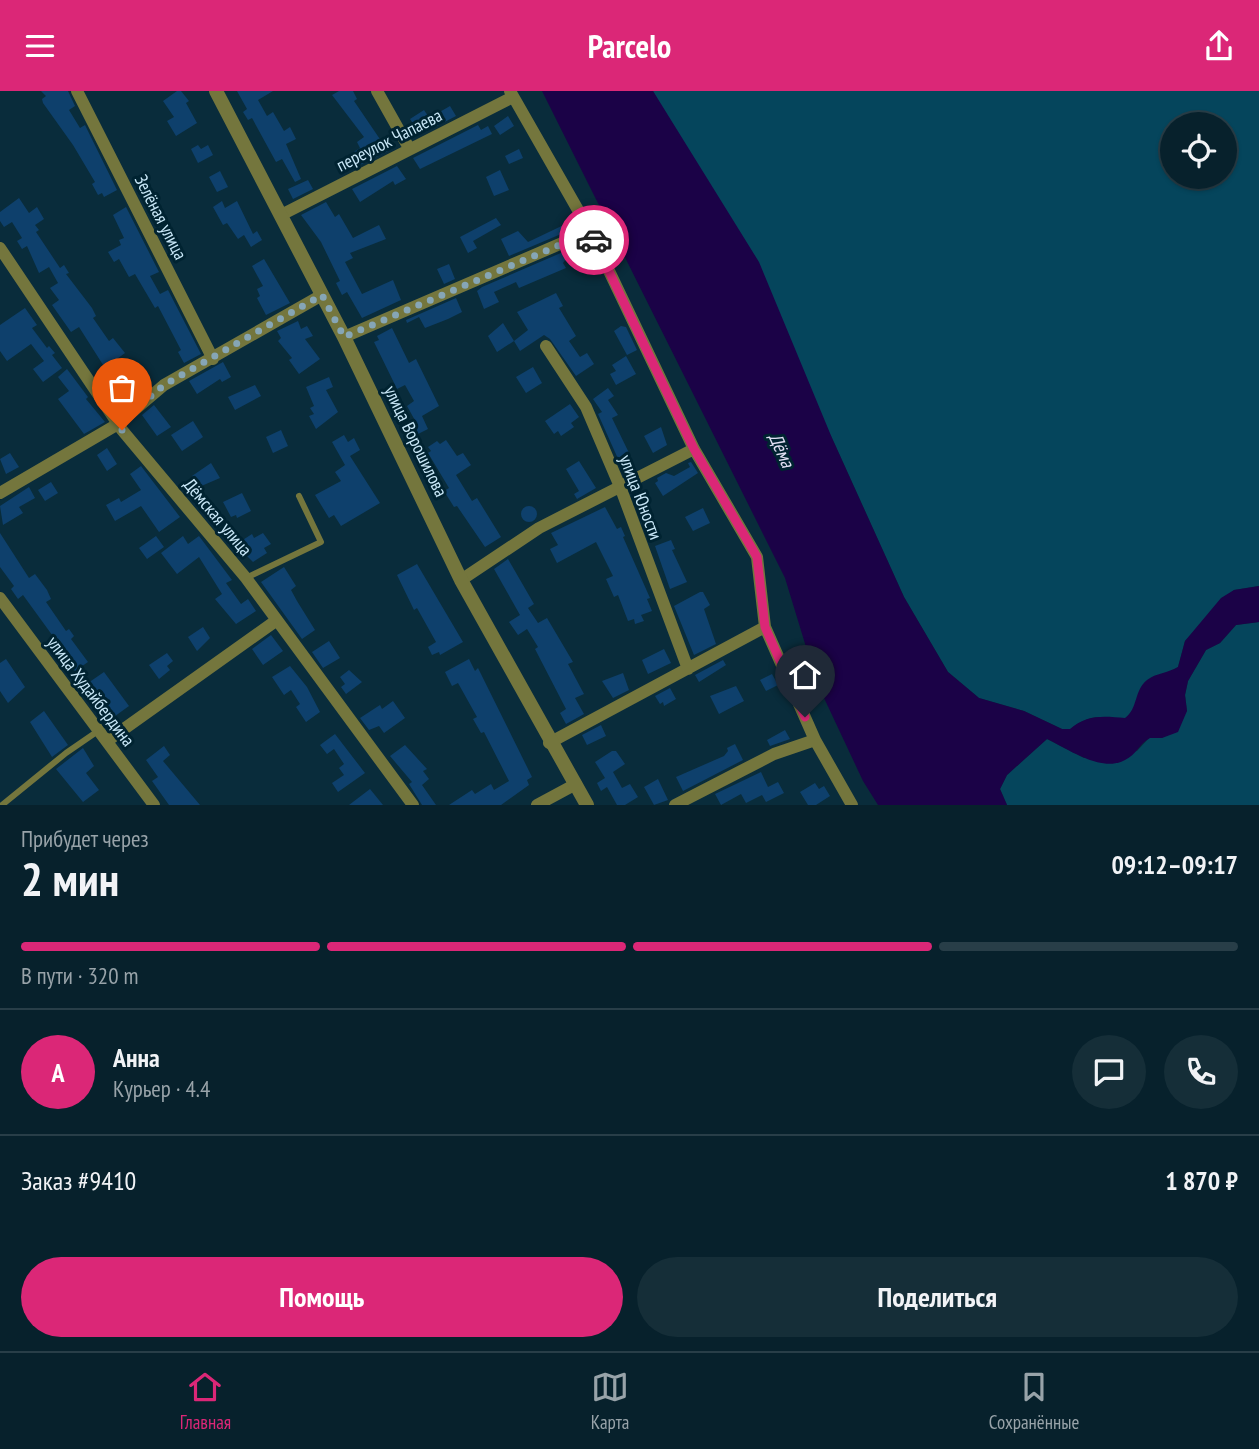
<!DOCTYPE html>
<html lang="ru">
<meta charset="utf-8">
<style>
body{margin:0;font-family:"PT Sans Narrow",sans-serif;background:#152e38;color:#f1f3f6;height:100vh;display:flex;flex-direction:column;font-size:26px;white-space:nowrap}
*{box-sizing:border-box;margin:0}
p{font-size:23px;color:#98a3a9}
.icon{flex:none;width:38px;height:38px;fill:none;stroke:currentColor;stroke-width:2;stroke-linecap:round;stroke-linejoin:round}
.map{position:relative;height:714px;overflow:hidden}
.drawer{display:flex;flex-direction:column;background:#07212c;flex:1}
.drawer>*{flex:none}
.buttons{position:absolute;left:1160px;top:21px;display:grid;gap:14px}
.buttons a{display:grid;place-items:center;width:77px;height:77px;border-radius:50%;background:#07212c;box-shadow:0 2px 5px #0004,0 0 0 2px #283e48;font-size:35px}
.pin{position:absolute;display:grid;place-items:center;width:60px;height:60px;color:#fff;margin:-72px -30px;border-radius:50% 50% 50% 0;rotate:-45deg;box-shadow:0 0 7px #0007}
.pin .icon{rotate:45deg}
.courier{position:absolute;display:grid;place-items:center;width:70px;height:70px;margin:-35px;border:5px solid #db2777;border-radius:50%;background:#fff;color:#222;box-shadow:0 2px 9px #0007}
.summary em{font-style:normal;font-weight:700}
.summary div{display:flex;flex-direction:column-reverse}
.summary{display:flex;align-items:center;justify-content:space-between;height:119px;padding:0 21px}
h1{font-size:46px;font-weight:700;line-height:52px}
.bar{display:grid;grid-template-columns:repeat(4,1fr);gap:10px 7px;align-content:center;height:84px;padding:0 21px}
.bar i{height:9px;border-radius:5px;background:#283e48}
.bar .selected{background:#db2777}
.bar p{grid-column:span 4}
.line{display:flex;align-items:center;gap:18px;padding:0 21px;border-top:2px solid #283e48}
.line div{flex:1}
.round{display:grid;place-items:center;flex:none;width:74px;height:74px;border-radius:37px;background:#152e38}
.button{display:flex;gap:14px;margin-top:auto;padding:14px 21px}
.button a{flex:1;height:80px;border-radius:42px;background:#db2777;color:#fff;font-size:28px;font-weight:700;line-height:80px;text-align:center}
.button a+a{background:#152e38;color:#f1f3f6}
header{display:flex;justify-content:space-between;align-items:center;height:91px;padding:0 21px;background:#db2777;color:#fff;font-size:32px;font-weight:700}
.dock{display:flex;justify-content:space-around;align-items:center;height:98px;border-top:2px solid #283e48;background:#07212c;font-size:19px;color:#98a3a9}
.dock a{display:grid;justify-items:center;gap:4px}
.dock .selected{color:#db2777}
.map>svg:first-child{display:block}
.green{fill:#05455c;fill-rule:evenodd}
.water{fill:#1b0247}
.building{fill:#0e406c}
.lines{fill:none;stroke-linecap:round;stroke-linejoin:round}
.service{stroke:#74763d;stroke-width:6}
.minor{stroke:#74763d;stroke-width:12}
.tertiary{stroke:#74763d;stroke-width:14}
.done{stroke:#86a6b6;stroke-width:7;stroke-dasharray:0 12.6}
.route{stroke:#db2777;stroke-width:9}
.labels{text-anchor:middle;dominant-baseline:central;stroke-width:6;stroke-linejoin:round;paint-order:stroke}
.street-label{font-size:18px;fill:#c9e8f8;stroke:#002331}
.water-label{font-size:19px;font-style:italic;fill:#e2e0f5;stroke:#002331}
</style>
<header><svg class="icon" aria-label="menu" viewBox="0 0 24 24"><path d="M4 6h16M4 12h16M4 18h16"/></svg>Parcelo<svg class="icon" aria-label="share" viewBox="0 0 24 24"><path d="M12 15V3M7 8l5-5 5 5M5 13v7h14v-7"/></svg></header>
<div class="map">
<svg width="1259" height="714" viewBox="0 0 1259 714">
<rect width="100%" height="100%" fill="#092c3b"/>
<path class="green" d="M653,0H1259V495L1234,499L1212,520L1185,550L1178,576L1164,584L1125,628C1104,625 1087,623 1071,638H1062L1024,620L979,607L948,581L904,506L832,347ZM1172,33H1225V86H1172Z
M1259,531V714H1007L1000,698L1007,684L1047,648L1084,667L1137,660L1150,646L1162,647L1187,620L1185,604L1188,590L1206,559L1220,552L1236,534Z"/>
<path class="water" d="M542,0H653L759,171L832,347L904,506L948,581L979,607L1024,620L1062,638H1070C1087,623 1104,625 1125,627C1138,618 1134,599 1147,589C1156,582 1168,582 1178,576L1185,550L1221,507L1234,499L1259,495V531L1236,534L1220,552L1206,559L1188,590L1185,604L1187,620L1178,641L1162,647H1150C1140,652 1136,664 1125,669C1102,682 1068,658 1047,648L1007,684L1000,698L1007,714H878L863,690L817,592L785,487Z"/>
<path class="building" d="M41,0H68L75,15L69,19L80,37L85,34L117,99L104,106L102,102L98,104L92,93L95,91L73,54L43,12L42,8L46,5Z
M177,0H181L189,10L186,12L197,32L176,45L167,30L174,26L163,10Z
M237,0H273L258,9L267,25L273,21L284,40L290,36L296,48L286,53L301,88L295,91L282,68L276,71L252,27L248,29L243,21L247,18Z
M339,0H353L357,8L354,10L388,60L350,79L345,71L349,69L347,65L360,57L357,51L364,46L332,4Z
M450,15L456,25L437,35L431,26Z
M424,19L432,31L418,40L410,28Z
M508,25L514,35L500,44L494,35Z
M478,34L481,39L488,35L492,43L420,78L413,67Z
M198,54L201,58L208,54L213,64L198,72L191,58Z
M519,58L523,67L509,73L505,65Z
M397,75L406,88L395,94L393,90L360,111L352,98Z
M500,79L509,99L494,105L486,86Z
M220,80L228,96L217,101L209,86Z
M308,89L313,98L293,108L288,98Z
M19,107L29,122L37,116L44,128L35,134L39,139L36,141L60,177L64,174L69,182L66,183L92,217L96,225L93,227L109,250L113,247L125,262L105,277L79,236L71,241L52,214L59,209L50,197L58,192L49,176L39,182L27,155L22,158L17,150L22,147L12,131L4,136L0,130V121Z
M222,110L225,117L237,110L253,143L257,140L262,149L251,156L244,144L238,148L227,132L223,134L213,116Z
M326,111L335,126L339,123L353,147L379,134L386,148L350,162L353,167L345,171L362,203L393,189L401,209L362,227L347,201L342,204L336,192L340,190L321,151L301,124Z
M126,116L159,181L150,185L160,203L168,199L201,263L184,272L178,261L181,259L158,215L155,217L135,183L129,186L119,168L114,171L108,161L121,154L119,149L124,147L113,124Z
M496,127L501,134L473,150L477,157L468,162L460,146Z
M570,131L573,138L509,165L501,148L518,140L528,151Z
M577,155L580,161L566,168L563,172L566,177L519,197L516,191L494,201L499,211L484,218L477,200L482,196Z
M264,168L290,212L266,224L257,207L260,205L257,198L263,195L252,175Z
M449,173L455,188L444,193L437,178Z
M556,202L563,215L559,217L576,245L569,250L580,266L587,262L594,273L576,285L550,248L544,244L520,260L514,250L528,239L517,221Z
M456,207L462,221L448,228L425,237L419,226L407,232L406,229Z
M25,217L37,234L32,237L47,257L49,255L55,262L52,264L62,277L43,291L33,278L44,270L31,253L7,270L0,260V234Z
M298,230L301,238L307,235L313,245L305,248L320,268L299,283L289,269L292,267L278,250L281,247L277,240Z
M503,232L514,250L497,261L488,245Z
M621,235L626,236L637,259L627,264L614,240Z
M392,237L409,272L416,268L439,315L422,325L428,338L416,344L410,336L417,333L407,315L414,310L405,294L397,298L374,251L379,249L377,245Z
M626,265L636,283L616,294L610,283L616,280L612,274Z
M223,271L231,286L222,291L220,288L197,303L189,290Z
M533,276L542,292L526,302L516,286Z
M67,278L88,306L86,308L105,331L84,343L58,308L69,300L58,286Z
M136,284L138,288L143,285L149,295L131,305L123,291Z
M329,286L333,296L326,299L338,321L316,338L309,325L314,323L310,317L314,315L306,296Z
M255,294L261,305L235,319L228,306Z
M608,297L614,305L608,309L618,324L612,327L630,364L619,370L598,323L602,321L593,308Z
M570,313L579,326L571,332L574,336L561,345L558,340L554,343L545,330Z
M154,314L171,336L157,345L142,324Z
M193,330L203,346L182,360L171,344Z
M661,336L667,354L653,362L644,345Z
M281,339L288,355L273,362L266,346Z
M344,344L348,351L354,347L360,359L350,365L380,412L341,435L334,424L329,427L315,404L341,390L335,381L345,374L332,351Z
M446,349L457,365L463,362L471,374L456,384L472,410L477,407L501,446L485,456L457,415L454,416L444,400L449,397L428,362L431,360L428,356L437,350L440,353Z
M107,357L117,373L107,380L97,364Z
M10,362L19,376L6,383L0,368Z
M579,370L596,397L577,408L574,403L579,400L566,378Z
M691,371L698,382L663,405L655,392L658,390L657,387L666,382L674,385L690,376L688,372Z
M211,372L220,387L199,396L192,385Z
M141,375L180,426L159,441L141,415L115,430L106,414L119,407L121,411L141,399L130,383Z
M51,391L58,402L45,410L38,399Z
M29,396L35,407L19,416L23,422L3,434L0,415Z
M242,402L251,420L237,427L236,424L231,426L223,411Z
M521 423a8 8 0 1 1 16 0a8 8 0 1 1-16 0Z
M605,416L617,438L621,436L625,445L623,446L650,507L647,508L652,520L641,524L644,530L635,533L634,528L628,530L618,504L614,506L606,488L613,485L596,451L557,472L550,458L558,454L551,442Z
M703,417L710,432L693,440L685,426Z
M0,442L29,487L35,483L47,499L51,508L46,511L66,540L69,538L74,545L71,548L88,571L75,580L52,550L55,548L23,504L18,508L11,498L14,495L0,476Z
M263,442L271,453L264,457L267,462L253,471L245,463L242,464L235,454L252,443L254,447Z
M156,445L164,456L147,468L139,457Z
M183,445L188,453L199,445L232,489L226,492L241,513L248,508L256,520L236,533L215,508L222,503L199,466L177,483L161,462Z
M671,449L675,458L672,459L687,491L670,498L655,455Z
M508,468L534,513L528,517L538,532L547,527L573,571L568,573L584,603L575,607L584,623L566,633L560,622L566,618L535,558L538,556L527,538L518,544L509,531L520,524L494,478Z
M417,473L463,551L440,564L439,561L432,564L428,556L436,551L417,517L414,519L397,484Z
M284,476L296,495L291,499L297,510L315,539L302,548L261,491Z
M700,501H703L710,514L704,518L716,553L694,564L674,515Z
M203,536L210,547L197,560L188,546Z
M271,544L283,560L263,574L252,558Z
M329,550L340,567L323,577L312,561Z
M664,558L671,572L648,583L642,569Z
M167,562L173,570L167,575L170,579L159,588L149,574Z
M6,568L25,596L8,612L0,600V572Z
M469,568L475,580L478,577L532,686L527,689L529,694L501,714H449L472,699L475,703L491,693L494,699L509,690L484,641L481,642L473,628L477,626L458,592L452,595L445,581Z
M723,569L726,574L699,591L695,584Z
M290,575L307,596L320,621L306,631L296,616L300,613L291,599L284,604L272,586Z
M349,579L362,591L346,603L341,596L345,593L340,586Z
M104,581L129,615L111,628L88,592Z
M623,582L629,599L613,607L602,590Z
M772,583L778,594L766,600L760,589Z
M736,595L744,610L719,623L710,605Z
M670,597L676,608L664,615L663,611L660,613L655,605Z
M393,610L405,627L384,642L379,635L369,639L360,627L380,614L382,618Z
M44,620L68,654L52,666L30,631Z
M601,634L606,645L587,654L582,644Z
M785,639L790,648L770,655L767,649Z
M335,643L365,682L338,701L332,692L344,684L339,677L344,673L334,658L327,663L320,654Z
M735,653L743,669L683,700L676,686L724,665L728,660L727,657Z
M405,654L427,678L423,680L429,688L422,694L436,714H422L409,693L412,691L390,665Z
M164,655L170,664L163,670L200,714H169L152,690L158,686L146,669Z
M83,657L94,675L86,682L99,699L83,711L56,678Z
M612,660H616L625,673L613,681L622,697L630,693L638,706L625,714H617L607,696L601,700L597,692L605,687L595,671Z
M761,681L768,696L778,691L784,702L766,711L762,704L746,712L741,703L721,714L715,703Z
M658,688L668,709L654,714L644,696Z
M815,692L819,698L824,695L830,705L816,714H808L800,701Z
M370,698L383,714H349Z"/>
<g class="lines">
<path class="service" d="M246,487L321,451L299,405
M2,714L66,662L98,640"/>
<path class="minor" d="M77,0L213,268
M377,0L409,57
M510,0L590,140L694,358L757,466L765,536L815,649L852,714
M281,124L513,6
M0,157L122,339L246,487L413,714
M344,246L590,140
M546,255L586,316L621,398L688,578
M0,402L118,333L164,294L322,204
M461,489L539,437L694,358
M0,507L154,714
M107,650L277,529
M549,652L765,536
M537,714L576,693
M675,714L774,663L815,649"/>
<path class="tertiary" d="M216,0L344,246L461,489L587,714"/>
</g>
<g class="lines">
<path class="done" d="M122,339L118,333L164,294L322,204L344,246L590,141L594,149"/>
<path class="route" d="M594,149L694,358L757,466L765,536L805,626"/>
</g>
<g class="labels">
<g class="street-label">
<text transform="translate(389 49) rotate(-27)">переулок Чапаева</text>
<text transform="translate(161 126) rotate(63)">Зелёная улица</text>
<text transform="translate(416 350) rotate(64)">улица Ворошилова</text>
<text transform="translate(641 406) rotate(69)">улица Юности</text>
<text transform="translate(218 426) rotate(50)">Дёмская улица</text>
<text transform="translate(91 600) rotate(53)">улица Худайбердина</text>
</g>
<g class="water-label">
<text transform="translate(782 359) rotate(66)">Дёма</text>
</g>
</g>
</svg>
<div class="buttons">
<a><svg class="icon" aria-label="locate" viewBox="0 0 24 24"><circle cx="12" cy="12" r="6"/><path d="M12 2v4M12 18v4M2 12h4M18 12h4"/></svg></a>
</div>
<div class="pin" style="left:122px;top:339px;background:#ea580c"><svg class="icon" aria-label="bag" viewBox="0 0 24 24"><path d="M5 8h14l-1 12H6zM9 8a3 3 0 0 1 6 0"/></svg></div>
<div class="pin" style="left:805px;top:626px;background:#1f2937"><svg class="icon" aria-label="home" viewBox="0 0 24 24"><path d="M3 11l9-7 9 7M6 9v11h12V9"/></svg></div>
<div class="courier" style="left:594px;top:149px"><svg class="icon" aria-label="car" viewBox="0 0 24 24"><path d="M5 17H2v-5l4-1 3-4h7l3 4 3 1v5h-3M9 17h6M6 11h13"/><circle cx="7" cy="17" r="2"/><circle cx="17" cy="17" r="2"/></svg></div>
</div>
<section class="drawer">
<div class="summary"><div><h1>2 мин</h1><p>Прибудет через</p></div><em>09:12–09:17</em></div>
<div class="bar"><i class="selected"></i><i class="selected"></i><i class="selected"></i><i></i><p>В пути · 320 m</p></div>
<div class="line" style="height:126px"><b class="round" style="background:#db2777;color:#fff">А</b><div><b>Анна</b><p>Курьер · 4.4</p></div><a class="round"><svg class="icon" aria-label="chat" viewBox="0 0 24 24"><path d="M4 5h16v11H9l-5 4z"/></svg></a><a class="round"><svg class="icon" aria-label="phone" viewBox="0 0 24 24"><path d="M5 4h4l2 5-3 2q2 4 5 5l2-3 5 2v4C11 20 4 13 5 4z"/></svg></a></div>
<div class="line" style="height:91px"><div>Заказ #9410</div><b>1 870 ₽</b></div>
<div class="button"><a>Помощь</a><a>Поделиться</a></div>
</section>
<nav class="dock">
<a class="selected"><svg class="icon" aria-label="home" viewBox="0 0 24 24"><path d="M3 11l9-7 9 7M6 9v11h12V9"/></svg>Главная</a>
<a><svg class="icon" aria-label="map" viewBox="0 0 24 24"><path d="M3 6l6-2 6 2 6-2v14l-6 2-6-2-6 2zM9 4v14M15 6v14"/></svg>Карта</a>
<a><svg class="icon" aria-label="saved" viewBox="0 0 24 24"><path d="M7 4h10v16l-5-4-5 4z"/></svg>Сохранённые</a>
</nav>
